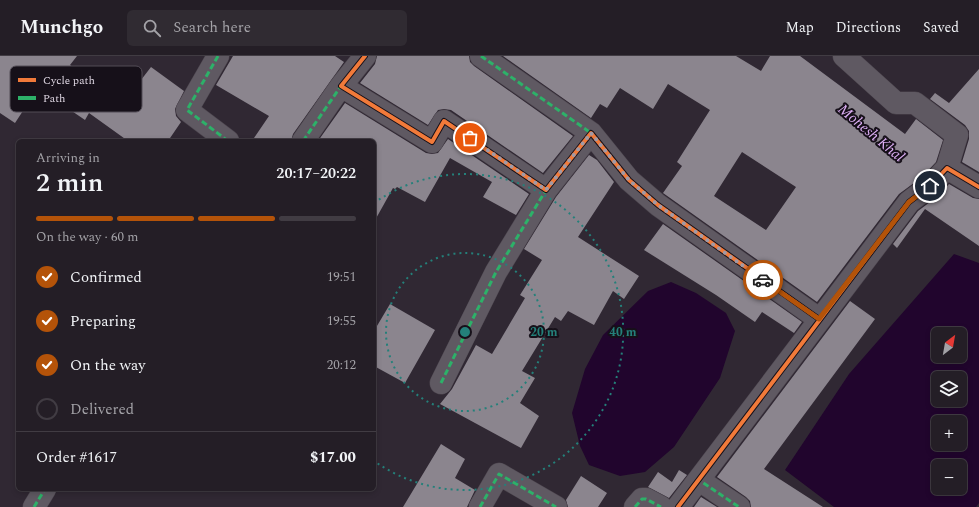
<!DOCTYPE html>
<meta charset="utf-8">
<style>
body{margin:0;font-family:Spectral,serif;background:#302b32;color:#f1f3f6;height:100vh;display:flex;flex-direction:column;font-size:15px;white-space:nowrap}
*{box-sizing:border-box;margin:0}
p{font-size:13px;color:#a3a2a7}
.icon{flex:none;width:22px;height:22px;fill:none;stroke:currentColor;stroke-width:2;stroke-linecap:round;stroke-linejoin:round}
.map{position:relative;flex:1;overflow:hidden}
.drawer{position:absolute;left:16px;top:83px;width:360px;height:352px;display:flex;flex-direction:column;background:#241e26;border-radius:6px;box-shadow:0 2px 6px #0003,0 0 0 1px #413c43}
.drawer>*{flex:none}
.needle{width:26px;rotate:31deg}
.buttons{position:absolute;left:931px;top:271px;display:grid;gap:8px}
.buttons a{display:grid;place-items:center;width:36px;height:36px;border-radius:6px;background:#241e26;box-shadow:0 2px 6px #0003,0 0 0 1px #413c43;font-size:20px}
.pin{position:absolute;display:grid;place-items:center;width:34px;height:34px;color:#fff;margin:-17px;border:2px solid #fff;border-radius:50%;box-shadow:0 1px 4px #0007}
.courier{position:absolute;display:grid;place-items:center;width:40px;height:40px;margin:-20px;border:3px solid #b45309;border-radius:50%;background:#fff;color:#222;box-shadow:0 1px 5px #0007}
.headline em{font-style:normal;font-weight:600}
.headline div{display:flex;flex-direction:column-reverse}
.headline{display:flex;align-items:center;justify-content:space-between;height:68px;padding:0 20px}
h1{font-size:26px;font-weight:600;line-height:30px}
.bar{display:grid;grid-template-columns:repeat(4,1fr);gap:6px 4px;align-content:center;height:48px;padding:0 20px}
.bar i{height:5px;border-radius:3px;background:#413c43}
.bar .active{background:#b45309}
.bar p{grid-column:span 4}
.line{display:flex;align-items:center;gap:10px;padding:0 20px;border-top:1px solid #413c43}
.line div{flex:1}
ol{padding:0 20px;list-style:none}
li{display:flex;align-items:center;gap:12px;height:44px}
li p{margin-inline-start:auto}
li .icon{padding:4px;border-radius:50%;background:#b45309;color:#fff;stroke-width:4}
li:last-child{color:#a3a2a7}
li i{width:22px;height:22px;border:2px solid #413c43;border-radius:50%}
header{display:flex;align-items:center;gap:24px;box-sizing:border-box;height:56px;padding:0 20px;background:#241e26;border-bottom:1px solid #413c43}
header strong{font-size:19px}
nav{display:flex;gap:22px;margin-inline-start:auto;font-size:14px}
.search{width:280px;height:36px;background:#302b32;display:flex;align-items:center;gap:10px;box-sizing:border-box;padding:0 14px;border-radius:6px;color:#a3a2a7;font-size:15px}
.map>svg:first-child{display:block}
.water{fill:#21052d;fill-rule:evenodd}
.building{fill:#8b858e;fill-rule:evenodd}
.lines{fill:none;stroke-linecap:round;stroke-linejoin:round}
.street-casing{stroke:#4c454e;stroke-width:23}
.street{stroke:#5f5962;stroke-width:22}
.quiet{stroke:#2db169;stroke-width:3;stroke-dasharray:6 3;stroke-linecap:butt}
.cycleway-casing{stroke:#161019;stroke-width:6}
.cycleway{stroke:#f17a3a;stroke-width:4}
.done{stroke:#a29aa5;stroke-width:4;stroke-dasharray:0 7.2}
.route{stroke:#b45309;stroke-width:5}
.ring{fill:none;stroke:#24807a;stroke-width:2;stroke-dasharray:2 4}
.labels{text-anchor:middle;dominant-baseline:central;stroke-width:4;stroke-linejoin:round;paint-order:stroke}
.water-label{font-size:15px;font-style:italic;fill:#dcaef4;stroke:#161019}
.key{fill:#161019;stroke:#524c56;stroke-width:1}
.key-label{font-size:11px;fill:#dfd7e3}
.centre{fill:#24807a;stroke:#161019;stroke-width:2}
.ring-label{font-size:12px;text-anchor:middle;font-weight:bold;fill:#24807a;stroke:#161019;stroke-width:4;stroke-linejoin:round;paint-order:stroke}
</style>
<header>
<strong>Munchgo</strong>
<div class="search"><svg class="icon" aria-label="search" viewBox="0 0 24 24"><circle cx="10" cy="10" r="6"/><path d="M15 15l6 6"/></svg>Search here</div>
<nav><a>Map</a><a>Directions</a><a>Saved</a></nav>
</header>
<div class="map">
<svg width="979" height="451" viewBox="0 0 979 451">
<rect width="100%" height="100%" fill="#302833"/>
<path class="water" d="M954,198L979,207V447L976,451H834L785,414L849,318ZM938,278H960V300H938ZM938,322H960V344H938ZM938,366H960V388H938ZM938,410H960V432H938Z
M671,226L696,237L726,257L735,275L720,322L674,391L645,416L620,420L589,409L580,390L572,357L585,313L603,279L648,235Z"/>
<path class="building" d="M0,0H77L70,9L110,38L125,14L141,24L151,11L184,35L175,53L176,60L181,66L168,85H128L89,57L85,64L38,32L15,67L0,57Z
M233,0H335L344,6L293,78L291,85H252L269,60L216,29Z
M377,0H469L470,6L474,10L573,80L543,117L451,54L444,53L438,54L428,69L360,27L375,8Z
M503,0H736L761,15L770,0H800L905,78L916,63L943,84L936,106L922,121L899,138L817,246L663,137L682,110L677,106L710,54L668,28L653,53L620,32L607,52L600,48L591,62ZM742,96L796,131L766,174L714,140Z
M979,13V116L962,106L969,83V75L965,69L930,43L935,37L949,47Z
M345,47L426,97L432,98L438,97L448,83L529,138L516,159L483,141L492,126L450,102L425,146L397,131L395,133L393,132L374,166V85H318Z
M589,99L597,104L614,126L578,181L639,220L624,243L613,235L594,269L568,255L561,265L555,261L522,315L535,322L520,347L539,360L521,392L440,348L452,333L476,289L492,298L525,242L520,239L542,204L524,193L556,141Z
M949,128L973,142L979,143V190L925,153L897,192L893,188L918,155L938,140Z
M663,168L802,266L794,277L762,256L755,266L716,239L644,194Z
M850,245L875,263L764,413L823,451H751L750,445L746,441L717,421Z
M390,248L435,274L405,327L374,310V275Z
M441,388L465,403L455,422L475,434L467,451H403Z
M679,414L687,419L669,442L648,431L658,416L672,426Z
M581,420L607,437L598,451H568L566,444Z
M701,441L717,451H694Z"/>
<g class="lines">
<g class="street-casing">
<path id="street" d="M218,0L187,54L228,85
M365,0L341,30L432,86L444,65L546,134L591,77L629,124L658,149L819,263
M481,0L591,77
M844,0L896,47H915L957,79L947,112
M303,85L341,30
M441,327L496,216L546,134
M699,424L739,451
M34,451L45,433
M480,451L499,418L556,451
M635,451L642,443H646L661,451
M678,451L909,146L930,130L947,112L979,131"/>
</g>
<use href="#street" class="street"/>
<path class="quiet" d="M218,0L187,54L228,85
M481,0L591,77
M303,85L341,30
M441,327L496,216L546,134
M697,427L699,424L739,451
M34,451L45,433
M480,451L499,418L556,451
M635,451L642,443H646L661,451"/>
<g class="cycleway-casing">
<path id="cycleway" d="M365,0L341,30L432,86L444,65L546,134L591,77L629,124L658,149L819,263
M678,451L909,146L930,130L947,112L979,131"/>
</g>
<use href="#cycleway" class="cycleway"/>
</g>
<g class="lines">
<path class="done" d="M470,82L546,134L591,77L629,124L658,149L763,224"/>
<path class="route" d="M763,224L819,263L909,146L930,130"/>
</g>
<g class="ring">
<circle cx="465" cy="276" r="79"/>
<path d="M374 147A158 158 0 1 1 374 405"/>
</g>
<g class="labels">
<g class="water-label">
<text transform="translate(871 77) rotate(40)">Mohesh Khal</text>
</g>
</g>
<rect x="10" y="10" width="132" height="46" rx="6" class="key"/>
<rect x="18" y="22" width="18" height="4" fill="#f17a3a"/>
<rect x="18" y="40" width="18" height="4" fill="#2db169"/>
<g class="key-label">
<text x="43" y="28">Cycle path</text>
<text x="43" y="46">Path</text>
</g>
<circle cx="465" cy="276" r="6" class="centre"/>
<g class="ring-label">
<text x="544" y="280">20 m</text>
<text x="623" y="280">40 m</text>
</g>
</svg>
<div class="buttons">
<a><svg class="needle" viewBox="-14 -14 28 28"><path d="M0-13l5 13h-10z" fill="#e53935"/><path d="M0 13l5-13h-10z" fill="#a3a2a7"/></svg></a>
<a><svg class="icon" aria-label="layers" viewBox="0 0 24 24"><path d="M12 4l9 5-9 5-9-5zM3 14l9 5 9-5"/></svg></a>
<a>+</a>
<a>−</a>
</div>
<div class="pin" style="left:470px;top:82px;background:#ea580c"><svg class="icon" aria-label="bag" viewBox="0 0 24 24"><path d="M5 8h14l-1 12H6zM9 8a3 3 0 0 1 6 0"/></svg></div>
<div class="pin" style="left:930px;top:130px;background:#1f2937"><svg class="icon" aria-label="home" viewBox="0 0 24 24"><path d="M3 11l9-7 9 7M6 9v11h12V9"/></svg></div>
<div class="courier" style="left:763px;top:224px"><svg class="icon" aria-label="car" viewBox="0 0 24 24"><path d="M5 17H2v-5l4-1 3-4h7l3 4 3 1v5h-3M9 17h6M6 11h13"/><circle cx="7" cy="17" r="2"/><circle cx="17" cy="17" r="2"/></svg></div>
<section class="drawer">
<div class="headline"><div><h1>2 min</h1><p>Arriving in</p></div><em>20:17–20:22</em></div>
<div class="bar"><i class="active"></i><i class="active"></i><i class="active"></i><i></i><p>On the way · 60 m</p></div>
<ol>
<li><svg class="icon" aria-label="check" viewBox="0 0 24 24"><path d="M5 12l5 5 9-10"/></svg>Confirmed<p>19:51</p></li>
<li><svg class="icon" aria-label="check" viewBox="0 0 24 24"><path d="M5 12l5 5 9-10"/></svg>Preparing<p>19:55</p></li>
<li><svg class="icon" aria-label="check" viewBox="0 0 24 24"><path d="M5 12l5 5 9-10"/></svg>On the way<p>20:12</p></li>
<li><i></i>Delivered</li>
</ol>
<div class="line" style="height:52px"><div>Order #1617</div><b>$17.00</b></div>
</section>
</div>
